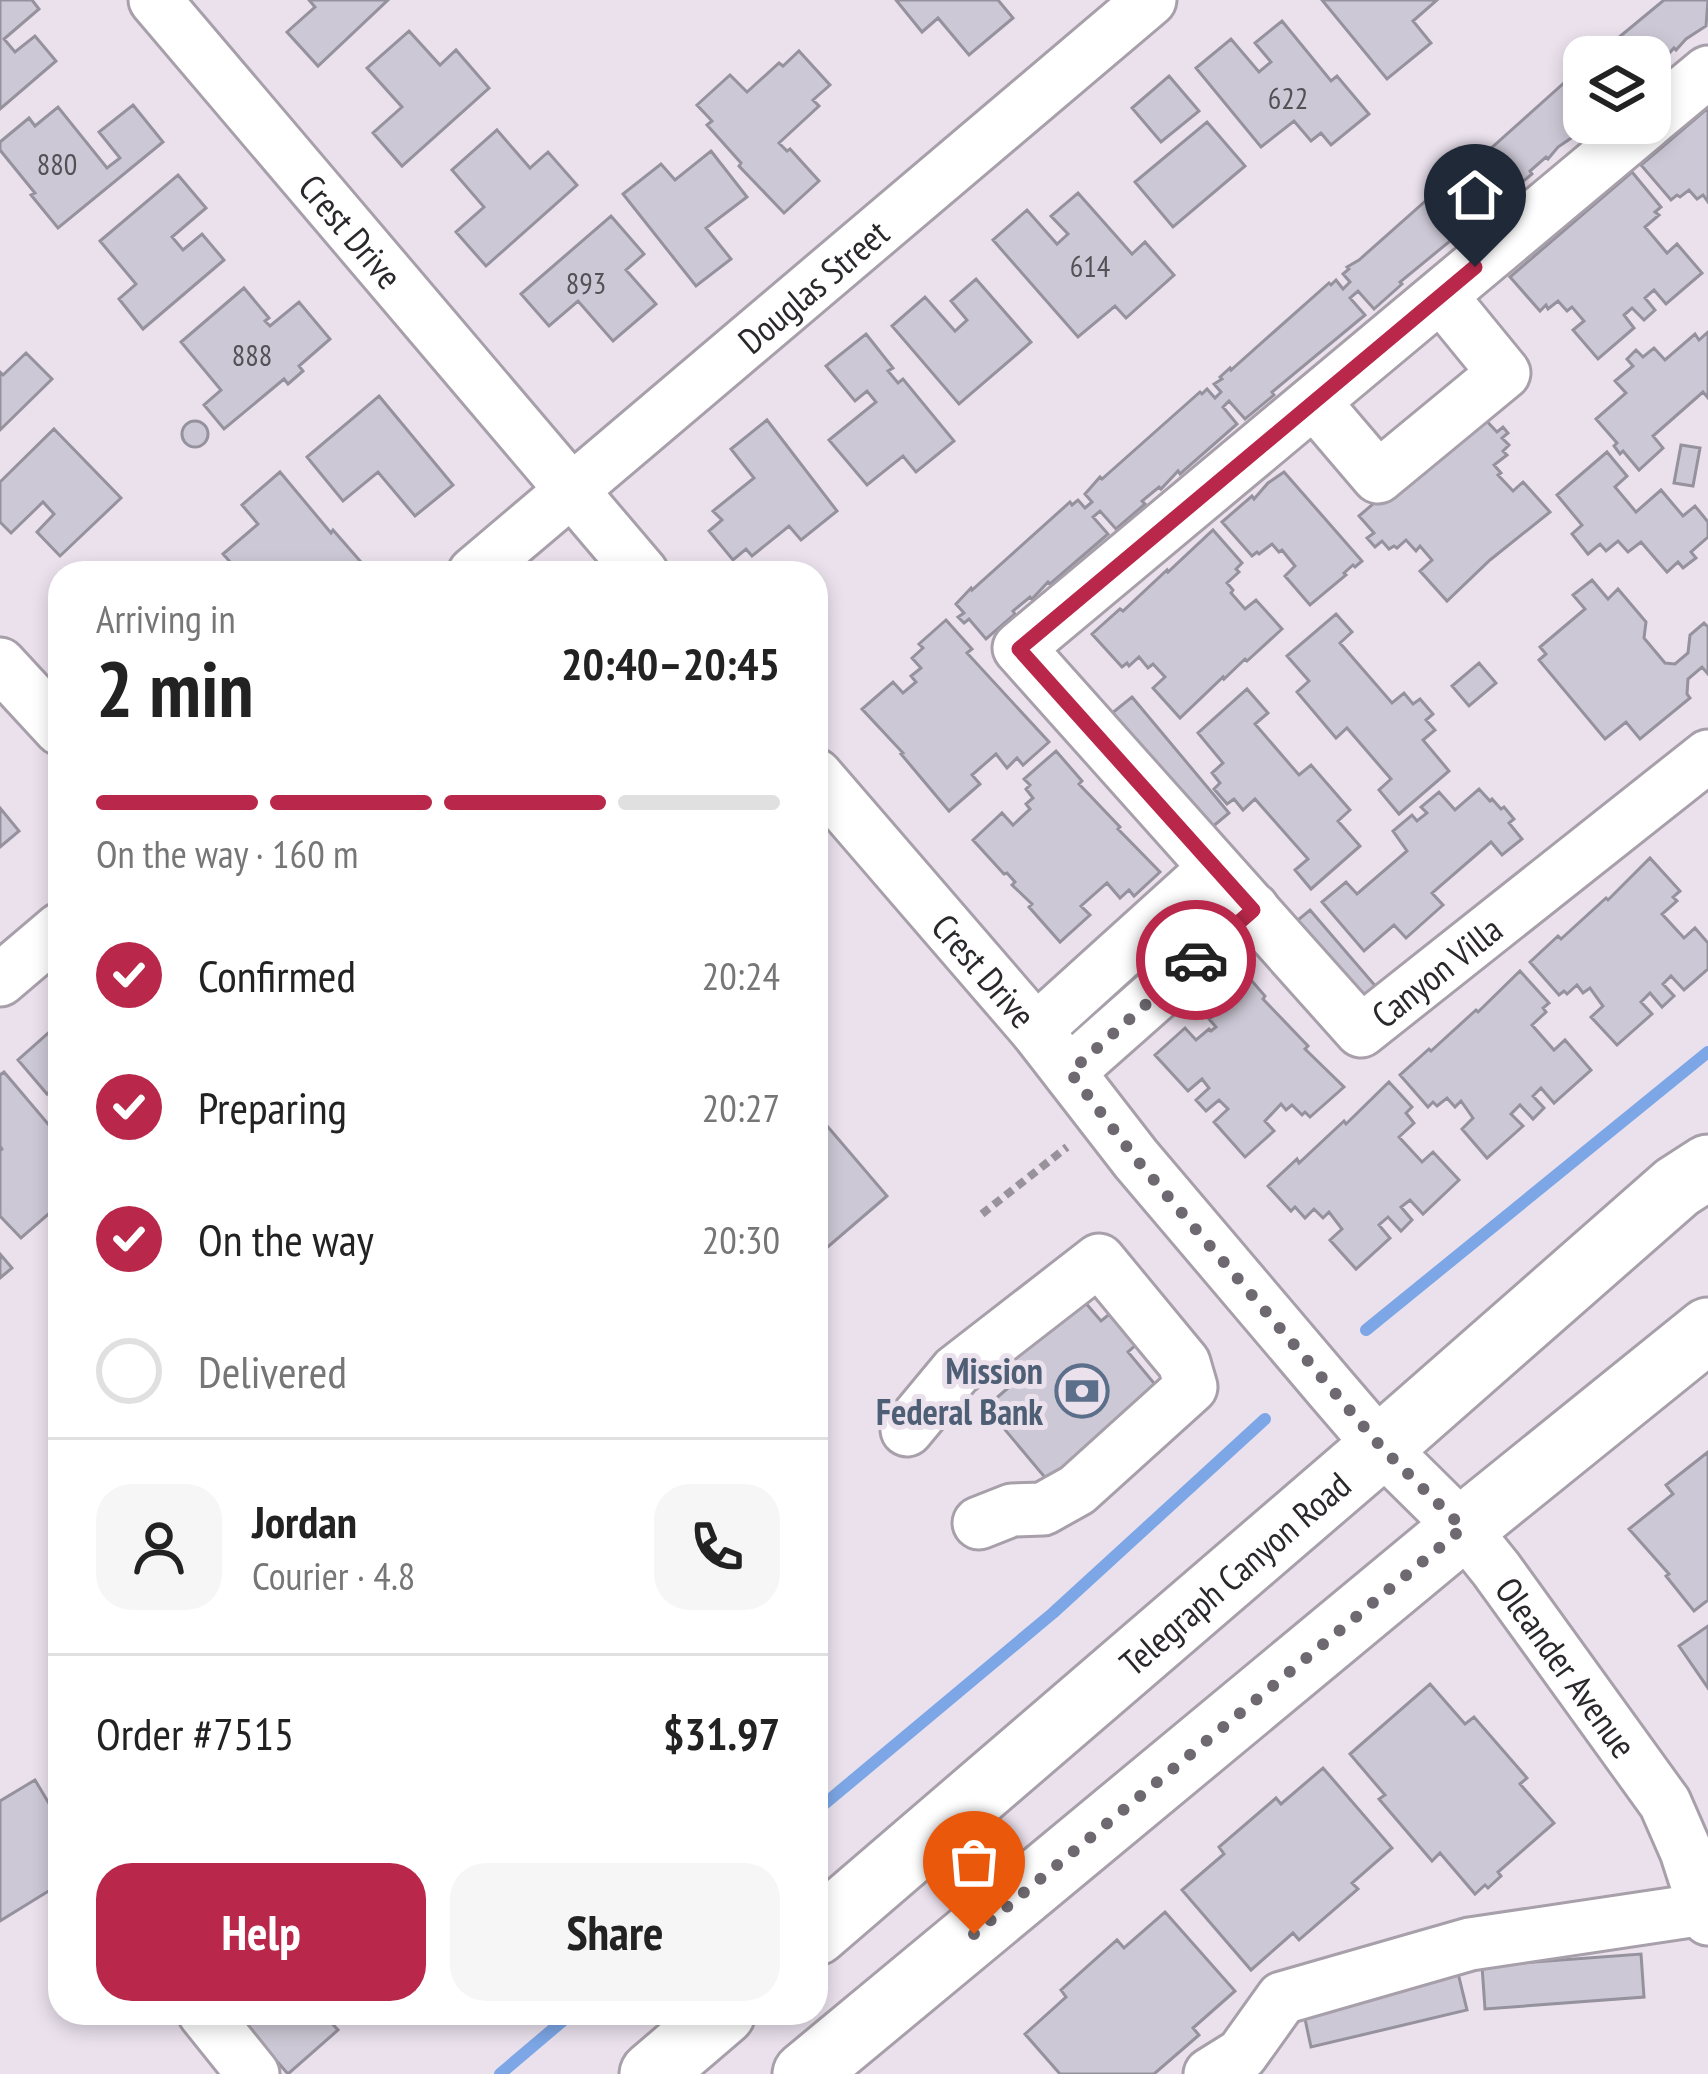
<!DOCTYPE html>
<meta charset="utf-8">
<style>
body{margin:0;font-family:"PT Sans Narrow",sans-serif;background:#f6f6f6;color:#222;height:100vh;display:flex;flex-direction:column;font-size:45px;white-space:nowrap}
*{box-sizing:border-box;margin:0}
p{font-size:39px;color:#767676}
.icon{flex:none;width:66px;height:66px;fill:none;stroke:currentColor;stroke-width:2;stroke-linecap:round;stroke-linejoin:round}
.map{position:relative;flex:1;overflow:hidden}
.details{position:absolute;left:48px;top:561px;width:780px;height:1464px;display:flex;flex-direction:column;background:#fff;border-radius:36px;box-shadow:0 6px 18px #0003}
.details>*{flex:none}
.controls{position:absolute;left:1563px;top:36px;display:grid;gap:24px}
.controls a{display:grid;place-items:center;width:108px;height:108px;border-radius:24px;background:#fff;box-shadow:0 6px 18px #0003;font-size:60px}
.pin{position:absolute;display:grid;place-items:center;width:102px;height:102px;color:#fff;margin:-123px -51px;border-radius:50% 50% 50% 0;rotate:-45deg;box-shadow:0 0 12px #0007}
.pin .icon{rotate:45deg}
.courier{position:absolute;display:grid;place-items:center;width:120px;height:120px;margin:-60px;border:9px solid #b9284a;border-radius:50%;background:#fff;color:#222;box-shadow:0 3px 15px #0007}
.head em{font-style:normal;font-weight:700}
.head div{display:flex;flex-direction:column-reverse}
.head{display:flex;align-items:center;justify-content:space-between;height:204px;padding:0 48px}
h1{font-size:78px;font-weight:700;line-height:90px}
.bar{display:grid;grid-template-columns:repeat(4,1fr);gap:18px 12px;align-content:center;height:144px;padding:0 48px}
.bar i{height:15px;border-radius:9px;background:#e0e0e0}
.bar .current{background:#b9284a}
.bar p{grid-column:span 4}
.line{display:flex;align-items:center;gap:30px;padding:0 48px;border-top:3px solid #e0e0e0}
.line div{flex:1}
.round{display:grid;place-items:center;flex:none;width:126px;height:126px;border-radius:36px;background:#f6f6f6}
ol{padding:0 48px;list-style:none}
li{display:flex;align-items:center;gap:36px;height:132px}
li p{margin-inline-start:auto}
li .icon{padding:12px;border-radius:50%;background:#b9284a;color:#fff;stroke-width:4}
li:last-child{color:#767676}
li i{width:66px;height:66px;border:6px solid #e0e0e0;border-radius:50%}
.cta{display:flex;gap:24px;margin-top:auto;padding:24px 48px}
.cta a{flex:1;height:138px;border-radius:36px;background:#b9284a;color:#fff;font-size:48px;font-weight:700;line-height:138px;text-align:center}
.cta a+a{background:#f6f6f6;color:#222}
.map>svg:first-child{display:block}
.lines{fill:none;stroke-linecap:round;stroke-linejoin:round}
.stream{stroke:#7ca6e5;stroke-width:12}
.building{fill:#ccc8d5;stroke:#95919d;stroke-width:3}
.minor-casing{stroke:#a79fa9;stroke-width:57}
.major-casing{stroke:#a79fa9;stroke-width:69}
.path{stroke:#98929a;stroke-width:8;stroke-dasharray:9 6;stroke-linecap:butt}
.minor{stroke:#fff;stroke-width:51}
.major{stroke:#fff;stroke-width:63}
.done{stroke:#6e6970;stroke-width:12;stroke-dasharray:0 21.6}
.route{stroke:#b9284a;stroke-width:15}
.labels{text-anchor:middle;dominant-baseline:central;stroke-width:10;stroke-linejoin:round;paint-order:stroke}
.number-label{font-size:30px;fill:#535056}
.street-label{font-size:36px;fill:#2b282c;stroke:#eae1ed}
.service-label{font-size:36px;font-weight:bold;fill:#4e5e75;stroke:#eae1ed;text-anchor:end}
</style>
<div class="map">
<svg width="1708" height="2074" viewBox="0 0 1708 2074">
<rect width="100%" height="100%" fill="#eae1ed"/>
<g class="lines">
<path class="stream" d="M1366,1330L1708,1052
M816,1811L1053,1613L1265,1419
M500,2074L572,2013"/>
</g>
<path class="building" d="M0,0H32L39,9L4,39L15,52L35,36L56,61L0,109Z
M309,0H388L318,66L287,32L315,7Z
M896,0H998L1013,18L969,55L938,18L922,32Z
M1322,0H1437L1413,21L1431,43L1387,79Z
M1664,0H1708L1706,26L1686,39L1676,50L1674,48L1650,74V57H1603L1601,54L1607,50L1606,48Z
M1282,21L1331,81L1337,76L1369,114L1331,145L1321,133L1311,141L1294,121L1261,147L1196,68L1231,39L1259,72L1271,62L1255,43Z
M409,31L440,65L456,50L489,88L402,166L373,133L402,107L367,68Z
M799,51L830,85L813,100L819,106L779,143L787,151L790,149L819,181L784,213L739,166L741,163L707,125L712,121L697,105L730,75L747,92L779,63L783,66Z
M1584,65V123H1587L1577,134L1558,147L1548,159L1546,157L1530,171L1532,174L1502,199L1487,181L1480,188L1494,205L1400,282L1402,284L1374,309L1358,291L1350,298L1365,315L1272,392L1274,395L1245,419L1229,401L1223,407L1237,424L1180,474L1178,471L1161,489L1159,487L1142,501L1145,504L1116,529L1100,511L1093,517L1108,534L1050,584L1048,582L1032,599L1030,597L1013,611L1015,614L986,639L969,619L964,623L958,617L964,613L956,604L971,588L972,590L1070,502L1072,505L1078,500L1085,508L1092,502L1085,494L1100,477L1102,479L1200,392L1202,394L1207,389L1215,398L1221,392L1214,384L1222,379L1220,377L1230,368L1231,370L1329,283L1331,285L1336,280L1343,289L1350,282L1343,274L1349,269L1347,267L1359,260L1457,173L1464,170L1472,179L1480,173L1472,164L1479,159L1477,156L1489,150Z
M1169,76L1199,111L1161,142L1132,108Z
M133,105L163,142L58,228L31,195L35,193L0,150V142L29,118L35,126L58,107L107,168L120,158L99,132Z
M1708,108V202L1703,195L1697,199L1689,190L1680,197L1677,195L1671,200L1641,165Z
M1207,122L1245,166L1173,227L1135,182Z
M497,130L530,168L548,152L577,185L486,266L456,232L484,207L452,170Z
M711,151L747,197L706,228L731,259L696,286L623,194L661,164L675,180Z
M1632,172L1661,207L1655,212L1659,215L1645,227L1667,253L1677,244L1702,273L1666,304L1654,290L1645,298L1655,310L1644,320L1632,308L1624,315L1634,328L1598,359L1573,330L1584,321L1572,307L1567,311L1558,301L1548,309L1546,305L1540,311L1510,277Z
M178,175L206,208L172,237L183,250L202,234L224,260L143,329L119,299L136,284L100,241Z
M1078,193L1132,254L1145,242L1174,275L1126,318L1115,306L1078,337L993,240L1027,210L1057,244L1068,234L1051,216Z
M611,216L644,254L626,270L656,304L613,341L578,301L549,326L521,294Z
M976,279L1031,342L959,404L892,326L925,297L955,331L967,320L951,301Z
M244,288L269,318L265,321L270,326L299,302L330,339L299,366L303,371L288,384L284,379L224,429L204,405L221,390L181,342Z
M1708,332V398L1703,392L1653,436L1663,448L1639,470L1623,451L1620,454L1614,446L1617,443L1596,419L1626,393L1615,381L1633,366L1627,359L1636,350L1643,357L1654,348L1665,360L1695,334L1699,340Z
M866,334L893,368L888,371L898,383L903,379L954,441L916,472L903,456L867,485L829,440L876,402L867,391L855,401L826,366Z
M26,353L52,379L0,430V372L3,375Z
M379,396L453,485L415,516L378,472L343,501L307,457Z
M1479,413L1497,432L1503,427L1508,433L1502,438L1509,445L1503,451L1507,455L1494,465L1501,473L1498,475L1513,491L1523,482L1550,512L1490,560L1447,601L1420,571L1432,560L1420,546L1416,551L1406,540L1397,548L1394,546L1389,549L1382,541L1375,547L1367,538L1374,533L1359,516Z
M767,420L837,511L801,540L789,526L752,556L746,549L733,560L709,531L722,520L713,511L754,478L731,449Z
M182 434a13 13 0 1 1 26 0a13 13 0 1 1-26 0Z
M54,429L121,498L60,556L37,532L54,514L43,502L11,533L0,522V482Z
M1681,445L1700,448L1693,486L1674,483Z
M1607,452L1627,476L1615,487L1636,512L1661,490L1683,516L1695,506L1708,522V537L1691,552L1696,558L1683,568L1678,562L1667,572L1641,542L1628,552L1618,541L1606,551L1600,544L1588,554L1572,534L1582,525L1557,495Z
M280,472L331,533L333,530L361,562L348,573H308L302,566L293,573H240L223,554L258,524L242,505Z
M1284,472L1362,561L1355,567L1353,565L1344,573L1346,575L1310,605L1285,576L1295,566L1282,550L1279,552L1272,544L1259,554L1257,552L1252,556L1222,522L1252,496L1254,499L1268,483Z
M1213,530L1242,563L1236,569L1239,572L1227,583L1233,590L1231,593L1245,609L1256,600L1282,629L1247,661L1245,659L1224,679L1223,677L1180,718L1153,688L1165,677L1153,664L1148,668L1139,657L1129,666L1127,663L1122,667L1092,634L1120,609L1123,611L1167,570L1168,572Z
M1592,580L1608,599L1618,589L1646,622L1644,638L1665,663L1675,664L1688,653L1690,635L1704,623L1708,627V674L1702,667L1688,679L1687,694L1690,698L1640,739L1626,722L1605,739L1539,660L1546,654L1540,647L1585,609L1573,595Z
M1336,614L1352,632L1340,643L1392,703L1404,693L1413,704L1420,699L1433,714L1426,720L1435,730L1423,740L1449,771L1399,814L1379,790L1391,779L1347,728L1336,738L1297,692L1309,681L1287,656Z
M946,620L972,649L967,653L1049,742L1023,765L1017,758L1007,768L996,754L972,775L980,784L949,811L901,754L903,753L862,709L893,682L903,693L916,682L911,676L921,668L912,658L923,648L919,644Z
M1479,663L1496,683L1469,706L1452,686Z
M1247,689L1268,713L1255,724L1299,775L1311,765L1350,810L1338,821L1360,846L1311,889L1295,870L1308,859L1255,799L1243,810L1234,799L1227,804L1214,789L1220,783L1212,773L1223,763L1198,733Z
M1132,697L1229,813L1198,839L1101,722Z
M1056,751L1082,781L1079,784L1120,827L1118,829L1160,872L1134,896L1129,890L1120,898L1107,883L1081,906L1090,915L1060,942L1029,907L1032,904L1012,885L1015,882L1007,873L1004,874L973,840L1002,813L1013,825L1030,809L1026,804L1033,798L1026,789L1030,785L1024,779Z
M1479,789L1490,801L1492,799L1501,809L1504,807L1514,819L1509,823L1522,839L1502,855L1491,842L1432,893L1443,905L1406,938L1394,925L1364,951L1322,902L1346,882L1357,894L1407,851L1393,831L1412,815L1417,821L1427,813L1421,807L1439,792L1455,810Z
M0,808L19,831L0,847Z
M1650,858L1680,891L1673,897L1677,901L1662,914L1684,938L1695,928L1708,943V969L1684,990L1671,976L1663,984L1674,996L1662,1007L1650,993L1641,1002L1652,1014L1617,1045L1591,1017L1603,1006L1590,988L1583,993L1577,985L1567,994L1564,991L1559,995L1530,962L1558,936L1561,939L1606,898L1608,900Z
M1310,910L1384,996L1355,1021L1281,934Z
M1239,966L1265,996L1263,999L1308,1046L1305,1049L1344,1087L1310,1117L1305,1112L1302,1115L1292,1105L1286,1110L1281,1104L1265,1121L1274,1131L1245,1157L1214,1122L1228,1109L1219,1100L1206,1111L1196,1100L1209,1088L1202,1079L1188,1091L1155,1055L1185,1028L1196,1040L1209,1029L1211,1031L1216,1027L1209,1019L1216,1014L1208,1005L1212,1002L1207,996Z
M1520,971L1549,1003L1543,1008L1546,1012L1532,1025L1554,1050L1565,1040L1591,1070L1554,1103L1541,1088L1533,1096L1544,1108L1533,1119L1520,1105L1511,1114L1523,1126L1487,1158L1462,1129L1473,1118L1461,1101L1455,1107L1447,1098L1437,1106L1433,1102L1428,1107L1400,1075L1429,1049L1431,1051L1476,1010L1478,1012Z
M54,1028L60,1036V1082L47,1094L18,1060Z
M4,1072L60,1138V1204L21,1238L0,1216V1151L2,1149L0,1146V1075Z
M1389,1082L1412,1107L1406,1113L1414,1123L1399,1137L1422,1162L1433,1152L1459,1180L1423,1214L1410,1200L1401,1207L1412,1220L1401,1231L1388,1217L1379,1225L1390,1238L1356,1269L1330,1240L1342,1229L1329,1212L1323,1218L1314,1209L1305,1218L1295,1207L1291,1211L1268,1186L1297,1159L1299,1163L1344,1121L1346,1124Z
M816,1113L887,1196L816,1257Z
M0,1254L12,1268L0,1278Z
M1078,1294L1101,1321L1112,1312L1138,1343L1128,1352L1168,1400L1058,1493L986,1407L1015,1382L999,1362Z
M1708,1452V1600L1694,1611L1666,1576L1669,1574L1629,1529L1673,1494L1666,1485Z
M1708,1626V1688L1679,1646Z
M1430,1684L1465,1724L1474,1717L1527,1778L1520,1784L1554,1823L1498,1872L1501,1876L1488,1888L1485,1885L1475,1894L1440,1853L1432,1861L1379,1799L1385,1795L1350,1754Z
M1323,1768L1392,1848L1352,1883L1358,1889L1299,1940L1293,1933L1251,1970L1182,1890L1224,1854L1219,1847L1276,1798L1281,1804Z
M35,1780L60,1822V1884L0,1921V1801Z
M1165,1912L1235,1991L1193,2028L1199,2035L1154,2074H1060L1025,2034L1066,1997L1061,1990L1117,1940L1124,1948Z
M1641,1954L1644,1997L1485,2009L1482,1966Z
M1457,1969L1467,2010L1311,2047L1302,2005Z
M235,2013H322L338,2030L288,2074Z"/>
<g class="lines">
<g class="minor-casing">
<g id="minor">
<path id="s1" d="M155,0L642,573"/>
<path d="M1650,120L1708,72"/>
<path id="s2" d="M1647,123L1019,648L1361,1031L1708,756"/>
<path d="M1314,402L1378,477L1504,373L1441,296"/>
<path id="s3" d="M474,573L1150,0"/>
<path d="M0,664L60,729"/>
<path id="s4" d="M816,775L1036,1030L1136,1159L1332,1390L1381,1447L1463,1528L1496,1569L1665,1803L1686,1851L1708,1919"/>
<path d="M0,980L60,929"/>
<path d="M1036,1030L1215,868"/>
<path d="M1069,1072L1253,909"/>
<path d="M907,1430L956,1371L1099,1260L1184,1363L1191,1387L1077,1490L1043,1509L1012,1510L979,1523"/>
<path d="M204,2013L253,2074"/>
<path d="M1210,2074L1242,2054L1282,1998L1470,1944L1705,1909"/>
</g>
</g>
<g class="major-casing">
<g id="major">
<path id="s5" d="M816,1933L1381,1447L1677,1187L1708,1167"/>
<path d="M652,2074L723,2013"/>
<path d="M805,2074L1463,1528L1708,1330"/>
</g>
</g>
<path class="path" d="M982,1214L1067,1147"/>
<use href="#minor" class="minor"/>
<use href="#major" class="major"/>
</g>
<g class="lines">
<path class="done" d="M974,1934L1463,1528L1381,1447L1136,1159L1070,1072L1196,960"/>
<path class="route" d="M1196,960L1253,910L1019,649L1475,267"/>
</g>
<defs>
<g id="bank-ring" transform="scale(2.7)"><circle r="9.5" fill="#eae1ed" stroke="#5c6f8a" stroke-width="1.5"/><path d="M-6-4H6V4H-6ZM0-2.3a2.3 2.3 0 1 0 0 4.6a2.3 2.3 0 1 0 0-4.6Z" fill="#5c6f8a"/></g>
</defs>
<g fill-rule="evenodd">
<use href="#bank-ring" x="1082" y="1391"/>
</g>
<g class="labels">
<g class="number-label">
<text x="1288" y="97">622</text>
<text x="57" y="163">880</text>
<text x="1090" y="265">614</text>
<text x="586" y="282">893</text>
<text x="252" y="354">888</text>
</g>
<g class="street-label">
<text stroke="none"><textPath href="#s1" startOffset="303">Crest Drive</textPath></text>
<text stroke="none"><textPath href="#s3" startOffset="444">Douglas Street</textPath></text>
<text stroke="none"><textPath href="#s4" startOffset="258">Crest Drive</textPath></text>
<text stroke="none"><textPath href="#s2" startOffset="1428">Canyon Villa</textPath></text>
<text stroke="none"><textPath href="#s5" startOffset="552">Telegraph Canyon Road</textPath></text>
<text stroke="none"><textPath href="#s4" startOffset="1167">Oleander Avenue</textPath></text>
</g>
<g class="service-label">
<text x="1043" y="1370">Mission<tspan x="1043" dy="41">Federal Bank</tspan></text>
</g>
</g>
</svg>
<div class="controls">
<a><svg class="icon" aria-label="layers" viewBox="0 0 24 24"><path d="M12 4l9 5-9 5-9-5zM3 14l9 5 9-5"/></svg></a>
</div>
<div class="pin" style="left:974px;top:1934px;background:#ea580c"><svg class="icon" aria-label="bag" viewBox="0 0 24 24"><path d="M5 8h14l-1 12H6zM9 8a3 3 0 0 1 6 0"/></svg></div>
<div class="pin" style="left:1475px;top:267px;background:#1f2937"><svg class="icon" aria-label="home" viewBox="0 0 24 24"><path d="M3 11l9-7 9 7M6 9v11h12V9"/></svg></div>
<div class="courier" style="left:1196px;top:960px"><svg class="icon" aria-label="car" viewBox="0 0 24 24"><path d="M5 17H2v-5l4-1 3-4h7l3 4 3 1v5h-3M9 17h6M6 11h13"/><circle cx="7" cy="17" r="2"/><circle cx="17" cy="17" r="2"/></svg></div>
<section class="details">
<div class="head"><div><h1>2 min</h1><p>Arriving in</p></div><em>20:40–20:45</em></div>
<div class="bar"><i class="current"></i><i class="current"></i><i class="current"></i><i></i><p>On the way · 160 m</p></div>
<ol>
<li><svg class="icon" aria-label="check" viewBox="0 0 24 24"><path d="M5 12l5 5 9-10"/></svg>Confirmed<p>20:24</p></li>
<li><svg class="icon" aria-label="check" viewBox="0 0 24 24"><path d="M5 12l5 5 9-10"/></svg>Preparing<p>20:27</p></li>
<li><svg class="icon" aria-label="check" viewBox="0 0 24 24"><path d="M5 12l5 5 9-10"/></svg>On the way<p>20:30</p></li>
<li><i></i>Delivered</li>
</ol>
<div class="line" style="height:216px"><a class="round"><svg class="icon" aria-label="person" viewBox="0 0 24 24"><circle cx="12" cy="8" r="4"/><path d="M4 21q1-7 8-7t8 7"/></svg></a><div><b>Jordan</b><p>Courier · 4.8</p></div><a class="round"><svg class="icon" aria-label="phone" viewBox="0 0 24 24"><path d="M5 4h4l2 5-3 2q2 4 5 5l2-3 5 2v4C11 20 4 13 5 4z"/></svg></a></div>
<div class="line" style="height:156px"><div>Order #7515</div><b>$31.97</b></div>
<div class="cta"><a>Help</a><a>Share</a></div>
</section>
</div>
